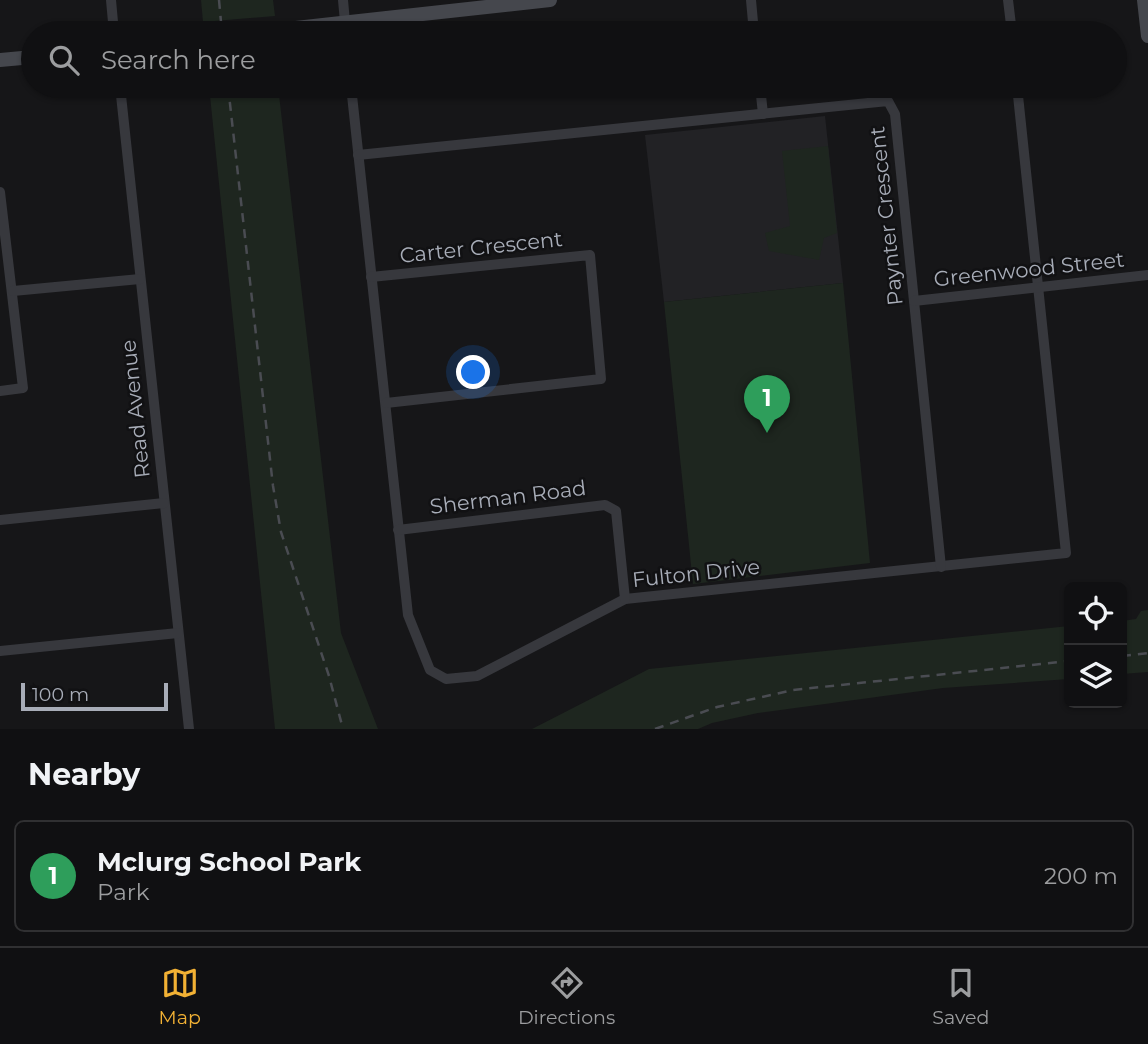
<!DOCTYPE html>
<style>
:root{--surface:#101012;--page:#1e1e20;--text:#f1f3f6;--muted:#9c9d9f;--line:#303032;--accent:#f2b134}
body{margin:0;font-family:Montserrat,sans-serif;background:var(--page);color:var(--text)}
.controls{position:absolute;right:21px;bottom:21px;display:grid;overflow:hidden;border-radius:10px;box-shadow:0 2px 5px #0004}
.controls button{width:63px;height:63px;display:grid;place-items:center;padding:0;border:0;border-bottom:2px solid var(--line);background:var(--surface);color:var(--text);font:35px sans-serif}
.scale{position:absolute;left:21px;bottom:18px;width:147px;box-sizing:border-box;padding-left:7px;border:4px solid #a8adb8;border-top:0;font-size:19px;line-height:24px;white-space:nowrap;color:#a8adb8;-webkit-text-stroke:5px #111113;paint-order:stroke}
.you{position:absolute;left:474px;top:373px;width:24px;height:24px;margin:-18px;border:5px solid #fff;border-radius:50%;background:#1a73e8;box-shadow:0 0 0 10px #1a73e833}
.badge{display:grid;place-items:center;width:46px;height:46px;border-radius:50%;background:var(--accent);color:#fff;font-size:23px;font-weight:700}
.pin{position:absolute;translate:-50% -58px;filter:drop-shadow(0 2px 4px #0008)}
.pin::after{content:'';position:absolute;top:37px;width:24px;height:21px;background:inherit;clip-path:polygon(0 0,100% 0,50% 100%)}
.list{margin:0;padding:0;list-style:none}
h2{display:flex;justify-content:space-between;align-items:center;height:91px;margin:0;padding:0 28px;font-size:30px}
h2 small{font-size:23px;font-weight:400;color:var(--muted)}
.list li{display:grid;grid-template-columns:46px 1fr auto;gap:21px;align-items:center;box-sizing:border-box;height:112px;margin:0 14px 14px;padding:0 14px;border:2px solid var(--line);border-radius:10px}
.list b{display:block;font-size:26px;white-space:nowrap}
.list p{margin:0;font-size:23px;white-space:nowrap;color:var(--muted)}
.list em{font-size:23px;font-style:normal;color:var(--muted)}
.icon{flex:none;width:38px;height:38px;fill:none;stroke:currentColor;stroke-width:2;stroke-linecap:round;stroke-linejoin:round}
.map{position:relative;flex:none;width:1148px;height:729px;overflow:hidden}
.search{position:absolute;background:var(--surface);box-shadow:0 2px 5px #0004;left:21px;right:21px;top:21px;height:77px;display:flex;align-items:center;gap:18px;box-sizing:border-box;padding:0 24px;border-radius:38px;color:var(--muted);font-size:26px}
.sheet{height:217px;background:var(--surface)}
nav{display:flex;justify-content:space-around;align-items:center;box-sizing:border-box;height:98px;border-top:2px solid var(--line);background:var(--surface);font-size:19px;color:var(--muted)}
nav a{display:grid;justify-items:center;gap:4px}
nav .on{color:var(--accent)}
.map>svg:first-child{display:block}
.built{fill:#222225}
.green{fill:#1e261f}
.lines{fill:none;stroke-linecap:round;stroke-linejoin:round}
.street{stroke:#37383d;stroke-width:10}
.secondary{stroke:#45474d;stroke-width:14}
.rail{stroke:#4a4c52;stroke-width:2.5;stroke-dasharray:9 7;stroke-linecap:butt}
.labels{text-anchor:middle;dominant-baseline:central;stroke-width:5;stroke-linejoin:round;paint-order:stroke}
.street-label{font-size:21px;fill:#a8adb8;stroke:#111113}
</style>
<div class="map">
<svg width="1148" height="729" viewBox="0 0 1148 729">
<rect width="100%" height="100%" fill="#161618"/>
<path class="built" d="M825 116 843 283 664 302 645 135Z"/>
<g class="green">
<path d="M201 0H273L275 16 203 22Z"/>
<path d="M209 86H278L341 633 378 729H275Z"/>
<path d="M828 146 837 233 824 238 819 260 769 251 765 233 790 226 782 151Z"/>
<path d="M843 283 870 563 693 584 664 302Z"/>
<path d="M1148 610V672L1122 674V621L1136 619 1141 611Z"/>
<path d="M1069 626V679L943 688 758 713 712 723 698 729H532L649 669Z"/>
</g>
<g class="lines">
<g class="street">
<path d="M111 0 114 33"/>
<path d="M343 0 346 33"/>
<path d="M751 0 754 33"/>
<path d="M1008 0 1012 33"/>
<path d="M120 86 189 729"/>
<path d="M351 86 408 615 430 670 446 679 477 676 625 599 1066 553 1017 86"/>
<path d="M760 86 763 114"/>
<path d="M358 155 888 101 895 114 941 567"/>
<path d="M0 192 23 388 0 391"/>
<path d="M371 277 590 255 601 379 386 403"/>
<path d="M13 291 140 279"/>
<path d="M914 301 1148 275"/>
<path d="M0 520 164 503"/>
<path d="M398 530 605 505 616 511 625 599"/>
<path d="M0 651 178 633"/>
</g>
<g class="secondary">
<path d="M1144 0 1148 36"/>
<path d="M249 33 550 0"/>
<path d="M0 60 33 57"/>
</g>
<g class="rail">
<path d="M219 0 222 33"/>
<path d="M228 86 273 486 281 532 329 676 343 729"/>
<path d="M1122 656 1148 653"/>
<path d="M655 729 717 707 793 690 1069 661"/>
</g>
</g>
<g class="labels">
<g class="street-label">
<text transform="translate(886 216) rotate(-96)">Paynter Crescent</text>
<text transform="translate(481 247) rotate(-6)">Carter Crescent</text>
<text transform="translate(1029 269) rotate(-6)">Greenwood Street</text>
<text transform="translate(135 409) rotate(-96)">Read Avenue</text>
<text transform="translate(508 497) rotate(-7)">Sherman Road</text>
<text transform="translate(696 573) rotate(-6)">Fulton Drive</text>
</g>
</g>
</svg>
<div class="controls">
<button><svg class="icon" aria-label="locate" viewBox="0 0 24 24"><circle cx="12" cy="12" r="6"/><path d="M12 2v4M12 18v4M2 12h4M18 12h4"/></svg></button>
<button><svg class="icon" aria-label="layers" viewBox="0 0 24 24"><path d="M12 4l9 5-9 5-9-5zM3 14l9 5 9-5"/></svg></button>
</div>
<div class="scale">100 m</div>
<div class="you"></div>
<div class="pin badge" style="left:767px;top:433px;background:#2e9e5b">1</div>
<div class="search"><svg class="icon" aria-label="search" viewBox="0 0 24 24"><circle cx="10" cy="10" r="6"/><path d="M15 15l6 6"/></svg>Search here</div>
</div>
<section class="sheet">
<h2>Nearby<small></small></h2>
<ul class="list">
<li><span class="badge" style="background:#2e9e5b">1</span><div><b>Mclurg School Park</b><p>Park</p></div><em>200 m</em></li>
</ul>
</section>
<nav>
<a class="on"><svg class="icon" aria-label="map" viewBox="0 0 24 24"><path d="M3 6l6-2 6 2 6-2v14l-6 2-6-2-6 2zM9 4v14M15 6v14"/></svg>Map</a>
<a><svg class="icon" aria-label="directions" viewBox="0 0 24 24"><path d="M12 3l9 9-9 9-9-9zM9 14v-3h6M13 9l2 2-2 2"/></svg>Directions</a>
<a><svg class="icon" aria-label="saved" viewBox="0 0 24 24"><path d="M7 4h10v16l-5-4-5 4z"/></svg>Saved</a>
</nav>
